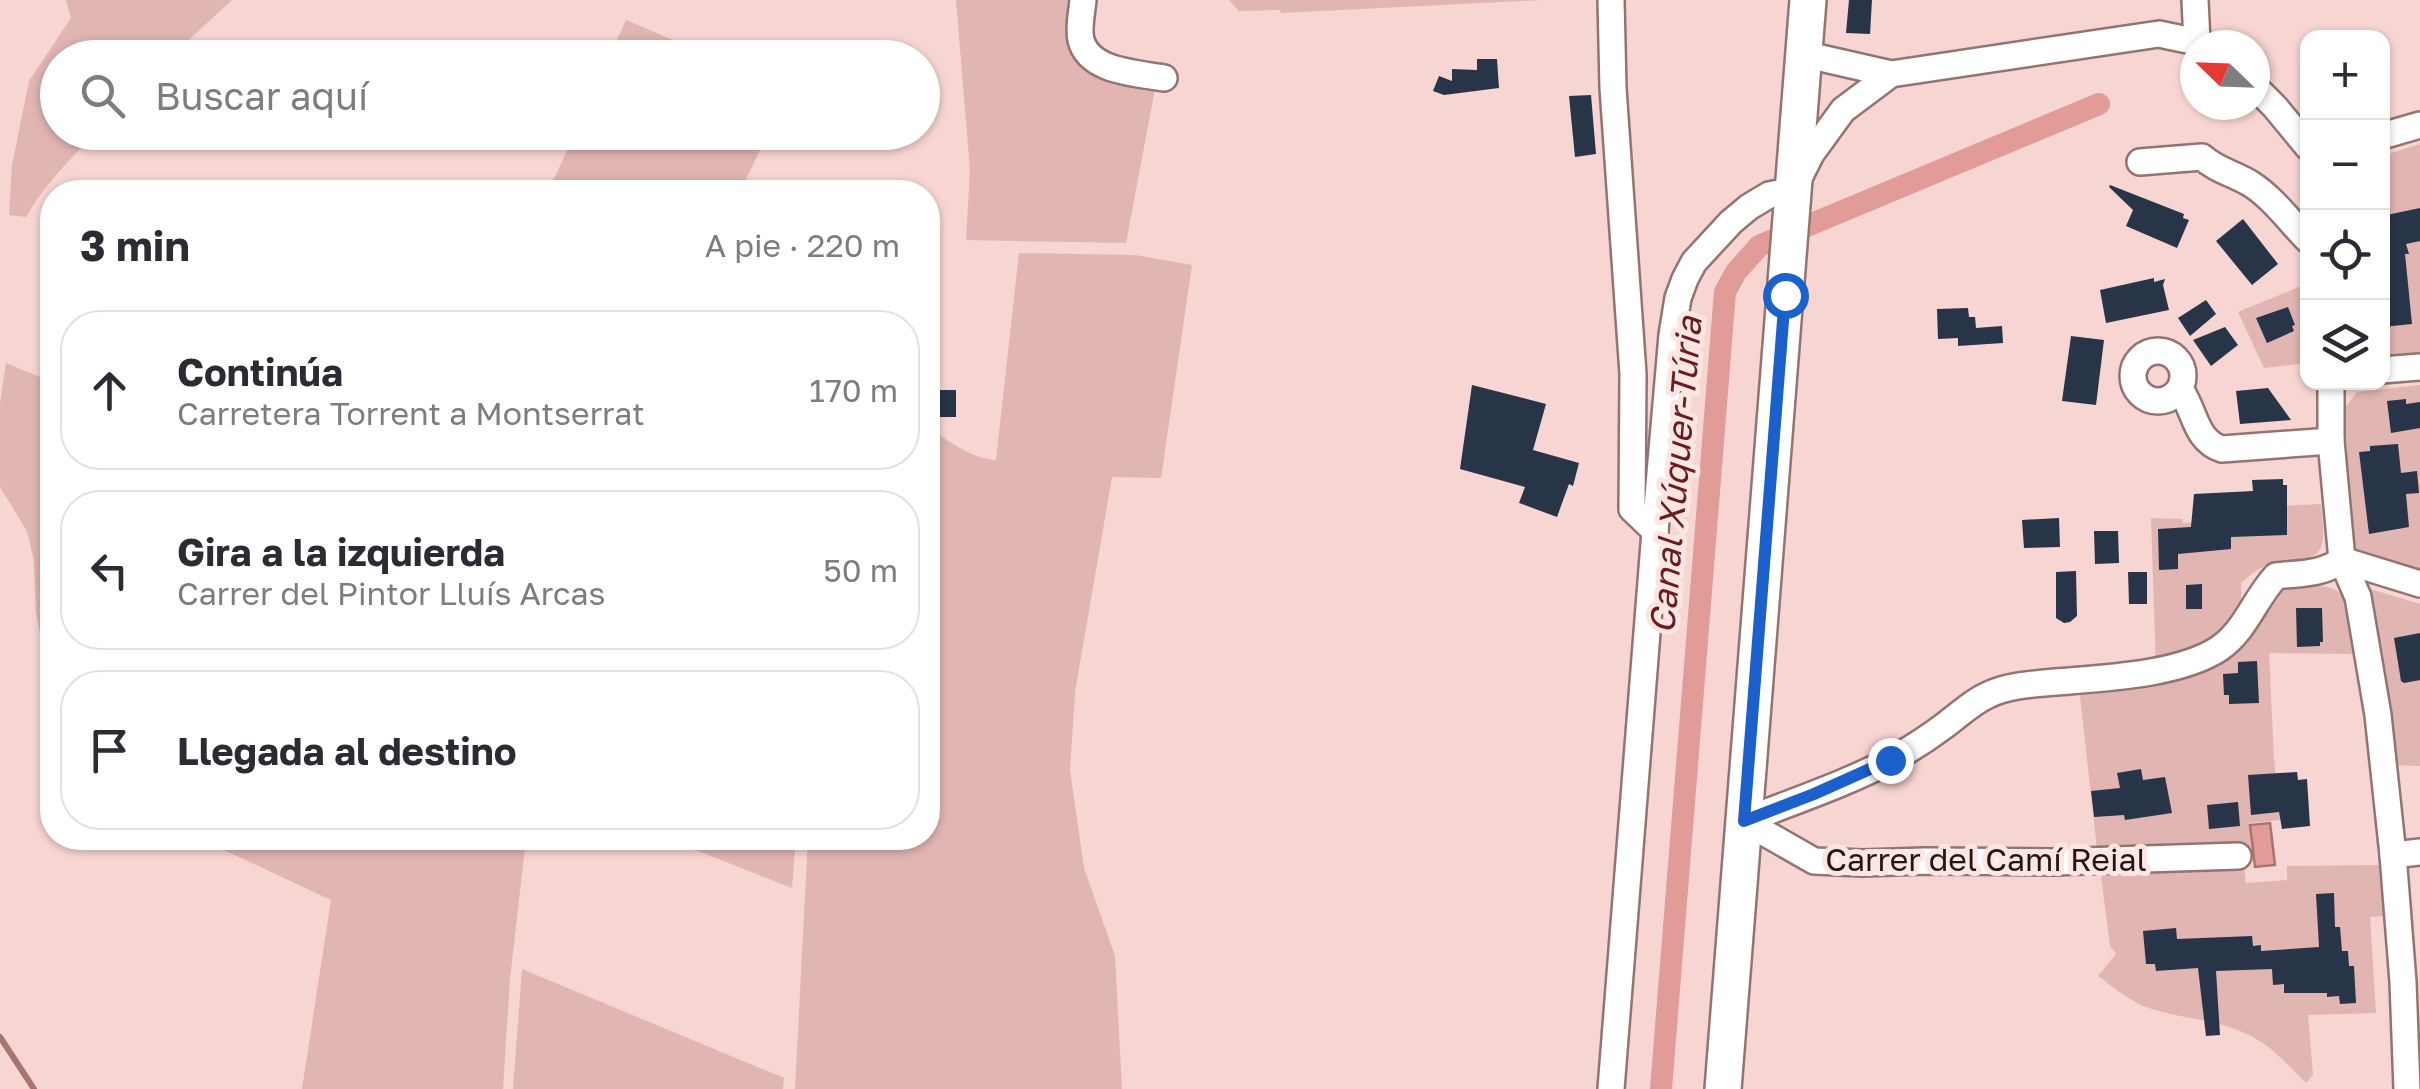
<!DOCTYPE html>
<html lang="es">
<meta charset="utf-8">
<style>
:root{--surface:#fff;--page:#f7f7f7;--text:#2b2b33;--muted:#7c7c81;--line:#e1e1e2}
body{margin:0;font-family:"Golos Text",sans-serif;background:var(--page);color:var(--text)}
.controls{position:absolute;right:30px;top:30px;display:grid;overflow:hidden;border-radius:20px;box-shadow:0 2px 8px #0004}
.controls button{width:90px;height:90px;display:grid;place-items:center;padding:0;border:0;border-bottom:2px solid var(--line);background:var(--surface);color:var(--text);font:50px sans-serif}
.compass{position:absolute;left:2180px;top:30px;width:90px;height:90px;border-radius:50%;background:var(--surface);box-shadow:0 2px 8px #0004;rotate:293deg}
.stop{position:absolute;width:30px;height:30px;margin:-22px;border:8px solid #1b60cb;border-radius:50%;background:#fff}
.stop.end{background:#1b60cb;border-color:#fff;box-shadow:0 2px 10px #0008}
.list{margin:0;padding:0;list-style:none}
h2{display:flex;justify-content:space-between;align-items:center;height:130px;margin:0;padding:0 40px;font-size:42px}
h2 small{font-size:32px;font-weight:400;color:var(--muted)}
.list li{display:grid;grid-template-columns:65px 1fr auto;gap:30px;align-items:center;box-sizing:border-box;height:160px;margin:0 20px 20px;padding:0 20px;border:2px solid var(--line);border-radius:40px}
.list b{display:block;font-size:38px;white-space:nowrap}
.list p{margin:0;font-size:32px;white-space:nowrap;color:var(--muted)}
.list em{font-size:32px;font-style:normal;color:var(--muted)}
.icon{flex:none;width:55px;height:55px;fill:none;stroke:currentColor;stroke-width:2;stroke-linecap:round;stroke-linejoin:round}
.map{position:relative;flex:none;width:2420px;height:1089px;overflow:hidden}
.search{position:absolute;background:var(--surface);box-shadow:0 2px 8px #0004;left:40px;top:40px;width:900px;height:110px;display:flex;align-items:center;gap:25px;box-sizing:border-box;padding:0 35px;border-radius:55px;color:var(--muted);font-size:38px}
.panel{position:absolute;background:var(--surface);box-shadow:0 2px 8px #0004;left:40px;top:180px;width:900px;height:670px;border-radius:40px}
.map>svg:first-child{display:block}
.green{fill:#e1b5b1}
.water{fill:#e19c97;stroke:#a87470;stroke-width:2.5}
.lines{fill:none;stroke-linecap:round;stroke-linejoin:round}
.stream{stroke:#a87470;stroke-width:6}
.canal{stroke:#e19c97;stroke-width:22}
.building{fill:#283447}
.minor-casing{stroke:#937471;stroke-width:30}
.secondary-casing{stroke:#937471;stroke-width:40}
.minor{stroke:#fff;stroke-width:25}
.secondary{stroke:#fff;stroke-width:35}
.route{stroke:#1b60cb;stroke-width:12}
.labels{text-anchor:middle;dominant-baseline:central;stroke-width:10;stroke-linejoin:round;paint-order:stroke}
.street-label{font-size:32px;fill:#231716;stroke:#fbe6e4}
.water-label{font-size:35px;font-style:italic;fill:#6b1b1d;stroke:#fbe6e4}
</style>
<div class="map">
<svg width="2420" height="1089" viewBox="0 0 2420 1089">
<rect width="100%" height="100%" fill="#f7d5d2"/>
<g class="green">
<path d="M66 0H232L170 57 58 58V132L96 133C70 159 44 185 26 217L9 215 12 165 29 81 71 18Z"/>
<path d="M956 0H1075L1074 37 1155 89 1126 243 966 240 970 170Z"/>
<path d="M1229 0H1543L1281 13 1280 10 1239 11Z"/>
<path d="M626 20 713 57H609Z"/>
<path d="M575 133V132L768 133 740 192H548Z"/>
<path d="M2420 144V353L2383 358 2382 156Z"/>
<path d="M1019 253 1135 255 1192 265 1161 478 1112 477 1075 692 1070 770 1084 868 1115 956 1122 1089H795L808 838H928V426C948 441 970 458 996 460Z"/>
<path d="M2306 284 2307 363 2264 368 2238 312Z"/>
<path d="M6 363 52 382V638L40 633 36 612 34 561 27 531 0 487V403Z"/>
<path d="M2420 385V570L2358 552 2354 548 2348 490 2345 408 2357 392Z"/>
<path d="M2321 504C2322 517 2325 532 2322 544 2317 566 2284 557 2267 565 2257 569 2249 576 2241 583V598L2248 599 2227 639 2156 668 2151 518 2182 519 2183 523 2238 521V508Z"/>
<path d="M2279 585C2352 585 2344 585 2357 654L2269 653 2274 759 2280 820 2249 823 2251 850 2098 858 2079 687 2211 662Z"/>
<path d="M2367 588 2420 604V766L2389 765Z"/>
<path d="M198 838H526L510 979 503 1089H302L331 900Z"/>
<path d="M665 838H796L792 888Z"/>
<path d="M2243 861 2246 883 2287 880V866L2382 865 2385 916 2370 917 2376 1013 2308 1015 2313 1075 2306 1083C2288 1065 2271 1045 2247 1034 2214 1018 2177 1019 2143 1006 2127 999 2112 986 2098 976L2116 954 2110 946 2100 868Z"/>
<path d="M522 969 784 1078 783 1089H513Z"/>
</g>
<path class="water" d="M2270 823 2275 865 2255 867 2250 825Z"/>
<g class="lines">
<path class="stream" d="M0 1037 34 1089"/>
<path class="canal" d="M1661 1089 1725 292 1736 272 1759 246 2099 104"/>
</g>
<g class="building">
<path d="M1849 0H1872L1870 34 1846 33Z"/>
<path d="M1477 59H1497L1499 88 1444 95 1433 91 1439 76 1452 81V69L1477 70Z"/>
<path d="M1591 95 1596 154 1575 157 1569 96Z"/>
<path d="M2110 185 2184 214 2183 218 2189 220 2177 248 2126 226 2133 210 2109 187Z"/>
<path d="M2420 208V241L2406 244 2409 254H2405L2412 324 2382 327V216Z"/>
<path d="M2243 219 2278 264 2252 285 2216 241Z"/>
<path d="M2154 278V282L2165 279 2163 285 2169 310 2106 323 2100 290Z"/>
<path d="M2206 300 2216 314 2190 336 2178 318Z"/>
<path d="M2288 307 2295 325 2292 326 2294 331 2267 343 2256 318Z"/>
<path d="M1968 308 1969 317H1975L1976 328 2002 326 2003 343 1958 346V338L1938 339 1937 309Z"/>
<path d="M2225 327 2238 345 2211 366 2193 340Z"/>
<path d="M2071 336 2104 340 2096 405 2062 401Z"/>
<path d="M1472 385 1546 404 1533 450 1579 463 1573 486 1569 484 1557 517 1519 503 1525 487 1460 469Z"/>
<path d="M2268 388 2291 420 2240 424 2236 391Z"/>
<path d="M936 390H956V417H937Z"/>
<path d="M2406 399V404L2420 402V428L2391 433 2387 401Z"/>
<path d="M2398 444 2401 473 2417 471 2419 493 2406 494 2409 527 2369 534 2359 452 2370 451V446Z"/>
<path d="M2283 479V485H2287V535L2231 537V549L2178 554V569L2159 570 2158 529 2191 527 2194 494 2253 491 2252 480Z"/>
<path d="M2059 518 2060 547 2024 548 2022 520Z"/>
<path d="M2094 531H2118L2119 563 2095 564Z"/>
<path d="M2076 571 2077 616 2070 622 2064 623 2056 618V572Z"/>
<path d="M2128 572H2147V604H2129Z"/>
<path d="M2202 584V609H2186V585Z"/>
<path d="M2296 608H2322L2323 642H2320V646L2297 647Z"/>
<path d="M2420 633V680L2404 683 2401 681 2394 638Z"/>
<path d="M2257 661 2259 703 2229 704V695H2224L2223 674 2238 673V662Z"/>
<path d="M2141 769 2143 780 2165 777 2172 813 2125 820 2124 815 2094 817 2091 791 2120 788 2117 773Z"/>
<path d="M2297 772 2298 780 2307 779 2310 826 2282 829 2279 812 2251 815 2248 775Z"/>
<path d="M2238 802 2240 826 2209 829 2207 805Z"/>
<path d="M2334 893 2335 927H2340L2342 951H2348L2349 966H2354L2356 1003 2340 1004 2339 996 2327 997V993H2284V984L2273 985 2272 969 2216 971 2220 1035 2206 1036 2198 968 2156 971 2155 964H2146L2143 931 2176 928 2177 939 2252 936 2253 946 2261 945V951L2319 947 2316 894Z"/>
</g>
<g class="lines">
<g class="minor-casing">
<g id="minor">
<path d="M1083 0C1082 12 1078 28 1081 40 1089 72 1137 73 1164 78"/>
<path d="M1611 0 1613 88 1633 374 1632 509 1655 531"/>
<path d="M2195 0 2197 42"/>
<path d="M1803 54 1891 74 2159 34 2197 42 2202 45"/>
<path d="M2255 87 2275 107 2308 147"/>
<path d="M2382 136 2420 125"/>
<path d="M2140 162 2202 157C2216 170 2235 174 2251 184 2273 198 2289 221 2308 240"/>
<circle cx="2158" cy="376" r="25"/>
<path d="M2382 370 2420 367"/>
<path d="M2331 382V441L2342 560 2358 597 2378 715 2393 855 2403 982 2407 1089"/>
<path d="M2180 389C2195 410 2195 441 2222 449L2331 441"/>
<path d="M2342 560 2420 584"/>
<path d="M1744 821C1794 801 1846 784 1893 759 1911 749 1928 738 1944 726 1959 715 1972 702 1988 695 2008 685 2035 684 2056 682 2104 678 2180 675 2220 648 2246 630 2255 598 2276 576 2300 573 2321 575 2342 560"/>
<path d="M1744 821 1814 861 1863 863 1924 861 2053 862 2238 856"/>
<path d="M2393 855 2420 852"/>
<path d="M1611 1089 1655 531 1672 335 1678 298 1685 279 1694 262 1731 222 1749 207 1769 195 1793 190 1811 154 1843 110 1891 74"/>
</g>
</g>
<g class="secondary-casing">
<path id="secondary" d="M1723 1089 1808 0"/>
</g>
<use href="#minor" class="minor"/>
<use href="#secondary" class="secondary"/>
</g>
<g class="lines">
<path class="route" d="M1785 295 1744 821 1814 794 1890 760"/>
</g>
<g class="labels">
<g class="street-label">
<text x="1986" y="859">Carrer del Camí Reial</text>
</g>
<g class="water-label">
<text transform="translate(1675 475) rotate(-85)">Canal Xúquer-Túria</text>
</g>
</g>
</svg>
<div class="controls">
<button>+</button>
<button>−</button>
<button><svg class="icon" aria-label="locate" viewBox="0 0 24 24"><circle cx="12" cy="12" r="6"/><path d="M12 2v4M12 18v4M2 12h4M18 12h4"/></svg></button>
<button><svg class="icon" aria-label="layers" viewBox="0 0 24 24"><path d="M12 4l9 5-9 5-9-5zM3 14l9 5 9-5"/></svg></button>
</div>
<svg class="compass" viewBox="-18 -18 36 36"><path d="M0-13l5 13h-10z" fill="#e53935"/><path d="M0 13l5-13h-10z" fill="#7c7c81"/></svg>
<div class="stop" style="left:1785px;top:295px"></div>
<div class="stop end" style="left:1890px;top:760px"></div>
<div class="search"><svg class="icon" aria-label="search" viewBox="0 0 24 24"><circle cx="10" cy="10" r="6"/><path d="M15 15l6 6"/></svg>Buscar aquí</div>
<section class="panel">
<h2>3 min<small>A pie · 220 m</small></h2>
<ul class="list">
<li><svg class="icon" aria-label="ahead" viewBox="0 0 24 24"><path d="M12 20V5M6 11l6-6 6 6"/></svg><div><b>Continúa</b><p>Carretera Torrent a Montserrat</p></div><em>170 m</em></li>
<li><svg class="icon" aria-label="left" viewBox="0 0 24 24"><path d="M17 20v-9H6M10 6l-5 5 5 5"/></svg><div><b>Gira a la izquierda</b><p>Carrer del Pintor Lluís Arcas</p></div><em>50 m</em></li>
<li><svg class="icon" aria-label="arrive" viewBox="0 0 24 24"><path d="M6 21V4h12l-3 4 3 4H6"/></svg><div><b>Llegada al destino</b></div></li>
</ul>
</section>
</div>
